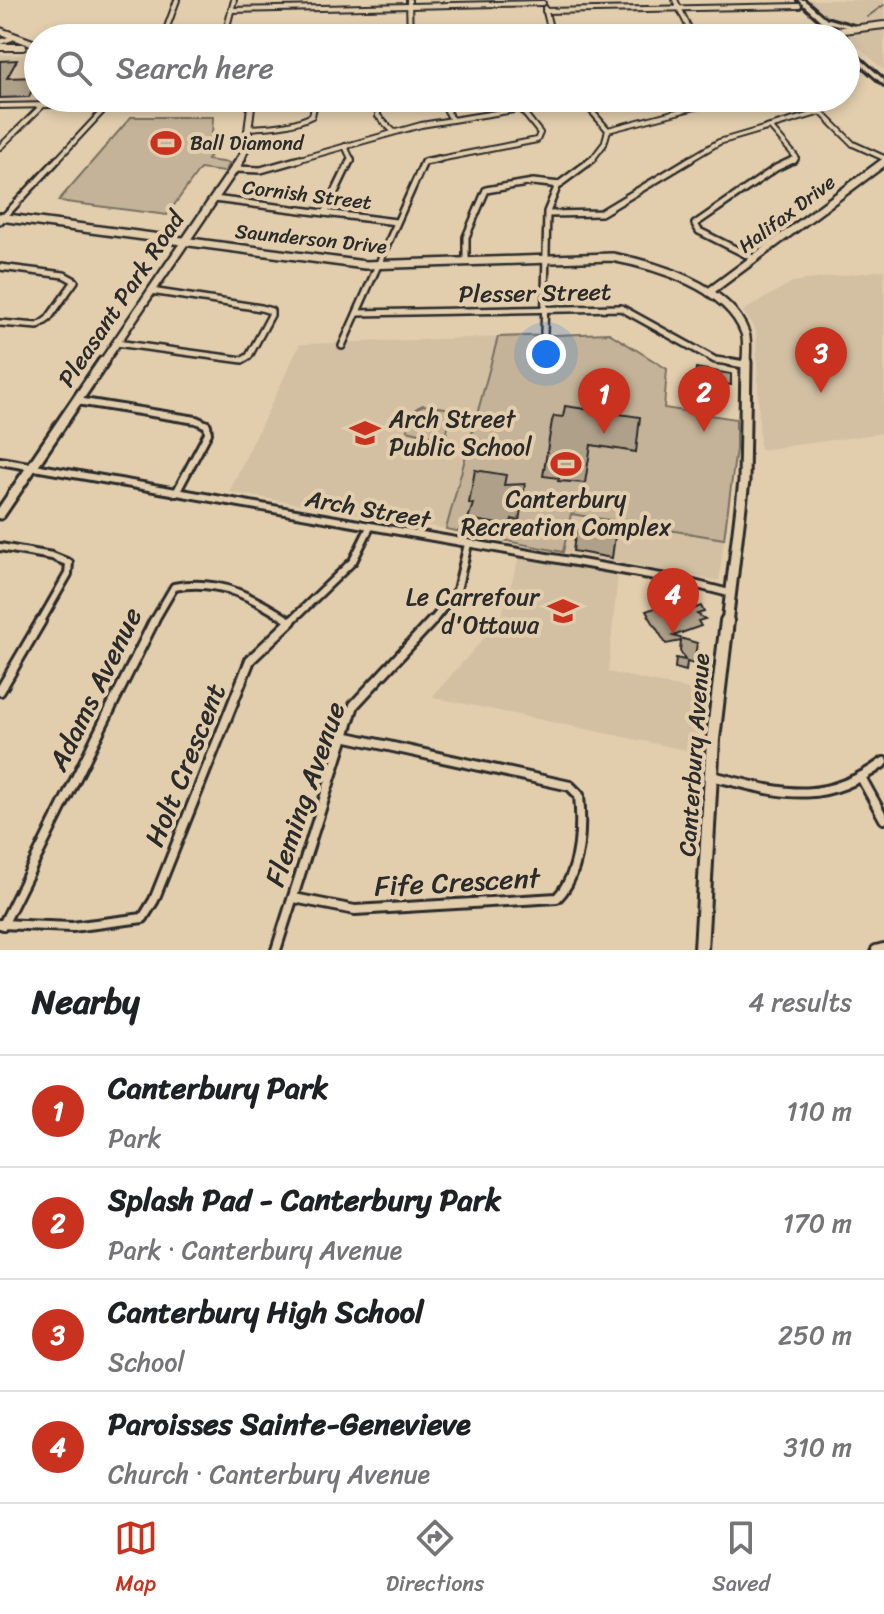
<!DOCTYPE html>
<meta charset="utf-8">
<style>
:root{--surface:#fff;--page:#f2f2f2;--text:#202124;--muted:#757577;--line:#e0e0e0;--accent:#c8321e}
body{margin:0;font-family:Sriracha,sans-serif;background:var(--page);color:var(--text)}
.you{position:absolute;left:546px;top:354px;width:28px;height:28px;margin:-20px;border:6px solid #fff;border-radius:50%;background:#1a73e8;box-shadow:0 0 0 12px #1a73e833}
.badge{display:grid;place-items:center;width:52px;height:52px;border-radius:50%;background:var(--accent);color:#fff;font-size:26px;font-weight:700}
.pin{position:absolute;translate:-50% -66px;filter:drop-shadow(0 2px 4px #0008)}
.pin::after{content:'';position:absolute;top:42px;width:28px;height:24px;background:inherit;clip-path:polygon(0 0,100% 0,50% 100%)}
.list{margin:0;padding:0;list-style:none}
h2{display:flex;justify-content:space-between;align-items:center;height:104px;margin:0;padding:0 32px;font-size:34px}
h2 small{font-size:26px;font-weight:400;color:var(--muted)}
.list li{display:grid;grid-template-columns:52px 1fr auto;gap:24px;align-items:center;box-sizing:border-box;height:112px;padding:0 32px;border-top:2px solid var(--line)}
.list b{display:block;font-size:30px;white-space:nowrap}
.list p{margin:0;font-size:26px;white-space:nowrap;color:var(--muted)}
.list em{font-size:26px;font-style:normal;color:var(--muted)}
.icon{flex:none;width:44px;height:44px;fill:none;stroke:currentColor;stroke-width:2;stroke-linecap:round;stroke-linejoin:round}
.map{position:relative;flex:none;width:884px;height:950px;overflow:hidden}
.search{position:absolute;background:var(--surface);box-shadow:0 4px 12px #0003;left:24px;right:24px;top:24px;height:88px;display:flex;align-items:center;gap:20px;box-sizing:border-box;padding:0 28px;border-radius:44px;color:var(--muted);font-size:30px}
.sheet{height:552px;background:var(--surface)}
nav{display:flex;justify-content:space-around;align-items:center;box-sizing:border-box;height:112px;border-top:2px solid var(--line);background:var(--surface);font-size:22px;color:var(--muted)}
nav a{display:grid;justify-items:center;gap:4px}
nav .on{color:var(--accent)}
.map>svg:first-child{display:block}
.built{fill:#d3c0a2}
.green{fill:#c4b398;stroke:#786f62;stroke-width:2}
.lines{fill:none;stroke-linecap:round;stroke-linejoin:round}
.stream{stroke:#6d665a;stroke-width:2}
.building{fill:#afa089;stroke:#2b2b2b;stroke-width:2}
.street-far3-casing{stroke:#2b2b2b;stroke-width:8}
.street-far2-casing{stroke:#2b2b2b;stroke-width:10}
.street-far1-casing{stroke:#2b2b2b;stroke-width:12}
.street-casing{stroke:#2b2b2b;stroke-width:14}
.secondary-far3-casing{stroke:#2b2b2b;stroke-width:10}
.secondary-far2-casing{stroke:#2b2b2b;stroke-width:12}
.secondary-far1-casing{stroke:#2b2b2b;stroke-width:15}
.secondary-casing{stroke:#2b2b2b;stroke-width:18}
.primary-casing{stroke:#2b2b2b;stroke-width:6}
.street-far3{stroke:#e2cead;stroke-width:4}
.street-far2{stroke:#e2cead;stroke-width:5}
.street-far1{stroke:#e2cead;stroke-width:6}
.street{stroke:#e2cead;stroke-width:8}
.secondary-far3{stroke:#e2cead;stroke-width:6}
.secondary-far2{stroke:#e2cead;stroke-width:7}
.secondary-far1{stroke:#e2cead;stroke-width:9}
.secondary{stroke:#e2cead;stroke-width:12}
.primary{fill:#e2cead;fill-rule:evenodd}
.labels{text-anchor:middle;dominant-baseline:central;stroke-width:8;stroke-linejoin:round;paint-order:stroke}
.far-poi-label{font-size:20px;fill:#2b2b2b;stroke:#e2cead;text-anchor:start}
.far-street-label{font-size:20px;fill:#2b2b2b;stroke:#e2cead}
.street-label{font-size:24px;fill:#2b2b2b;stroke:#e2cead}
.poi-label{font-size:24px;fill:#2b2b2b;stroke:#e2cead;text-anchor:start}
.near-street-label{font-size:28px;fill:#2b2b2b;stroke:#e2cead}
</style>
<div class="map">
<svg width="884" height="950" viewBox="0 0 884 950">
<rect width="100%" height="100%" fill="#e2cead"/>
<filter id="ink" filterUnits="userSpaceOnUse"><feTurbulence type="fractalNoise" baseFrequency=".0125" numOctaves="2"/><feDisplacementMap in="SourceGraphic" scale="16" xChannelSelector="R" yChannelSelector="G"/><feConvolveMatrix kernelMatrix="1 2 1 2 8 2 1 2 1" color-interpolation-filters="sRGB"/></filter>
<g filter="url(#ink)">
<g class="built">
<path d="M807 0H884V70Z"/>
<path d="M38 54V98L83 100 0 103V55Z"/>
<path d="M884 270V433L760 450 756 331 743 311 792 282Z"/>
<path d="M498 337 446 529 229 492 300 344Z"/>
<path d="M570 514 724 539 719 581 564 552Z"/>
<path d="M519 558 618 575 608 672 703 692 700 753 432 697 500 620Z"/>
</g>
<g class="green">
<path d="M131 117H213L211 153 207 160 230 163 224 172 200 169 167 215 58 201Z"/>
<path d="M609 333 667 369 664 408 736 419V449L724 539 571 514 563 552 446 529 498 337Z"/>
<path d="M423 405 445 408 452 412 445 439 407 430 417 408Z"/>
</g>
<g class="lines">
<path class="stream" d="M867 17 884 5"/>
</g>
<g class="building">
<path d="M17 60 7 78 36 77 35 83 29 97 0 98V61Z"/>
<path d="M696 368 731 374V385L713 382 712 389 694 386Z"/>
<path d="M565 406 640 417 636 452 591 445 585 483 558 481 559 478 543 476 552 421 554 416 563 417Z"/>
<path d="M475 470 506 475 504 485 525 484 519 521 512 519 510 526 468 519 473 504 469 503Z"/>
<path d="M576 529 615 536 612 558 573 551Z"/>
<path d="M684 598 687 603 693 601V609L701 606 704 612 697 614 705 619 698 621 701 626 673 636 697 643 694 664 687 662 686 671 675 668 676 658 685 660 680 651 681 641 666 644 646 611Z"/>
</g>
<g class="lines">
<g class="street-far3-casing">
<g id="street-far3">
<path d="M409 0 410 38"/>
<path d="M675 0 691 32"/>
<path d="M545 8 552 36"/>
<path d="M231 10 543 3"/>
<path d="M545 11 799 6"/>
<path d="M163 38 177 0"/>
<path d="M224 38 234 0"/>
<path d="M0 42 12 38"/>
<path d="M378 98V116L394 132"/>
<path d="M440 98 452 120"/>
<path d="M799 98 817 108 853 144 884 158"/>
<path d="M581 99 608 130 604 144 591 161"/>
<path d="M0 106 252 101"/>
<path d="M770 127 796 157 794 161"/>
<path d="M248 128C270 127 292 126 312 116L316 98"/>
<path d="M608 130 730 98"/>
<path d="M345 146 352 161"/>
<path d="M0 147 43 105"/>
<path d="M56 161 111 102"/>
<path d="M293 161 421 125 588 98"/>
<path d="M429 161 537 140 540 133 521 109"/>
<path d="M687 161 719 142 821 112"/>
</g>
</g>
<g class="street-far2-casing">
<g id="street-far2">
<path d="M235 169 261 170 300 159"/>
<path d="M214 199 396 222"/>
<path d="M325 213 351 159"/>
<path d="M548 214 601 213 691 159"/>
<path d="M0 221 58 159"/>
<path d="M753 258 699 231 695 224 776 168 795 159"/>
<path d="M466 262V237L486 190 533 182 560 185"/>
<path d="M0 267 64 275 75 281 48 319 38 326 0 323"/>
<path d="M357 313 621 308 715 360 743 364"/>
<path d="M544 335 547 212 558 185 593 159"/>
<path d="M116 343 243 360 249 356 271 315V311L261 308 151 291"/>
<path d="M342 346 424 162 439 159"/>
</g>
</g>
<g class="street-far1-casing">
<g id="street-far1">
<path d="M730 362 747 365"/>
<path d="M77 401 196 420 207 425 208 433 176 493"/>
<path d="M0 461 678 580 729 593"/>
<path d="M0 547 52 556 69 563 68 574 40 623"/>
<path d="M153 623 174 587C219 578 253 597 290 621"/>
<path d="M289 623 353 561 370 527"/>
<path d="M431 623 457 590 468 544"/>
</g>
</g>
<g class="street-casing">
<g id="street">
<path d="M0 691 41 621"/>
<path d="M712 776C782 793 821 808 884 762"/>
<path d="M862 779 884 819"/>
<path d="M294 898 355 910 557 898C581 873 582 828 579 795L570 786 343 736"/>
<path d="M0 924 72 927 143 918 154 900 250 660 291 621"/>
<path d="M3 925 154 621"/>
<path d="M276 950 354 705 432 621"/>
<path d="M876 950 884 948"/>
</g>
</g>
<g class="secondary-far3-casing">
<g id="secondary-far3">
<path d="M0 31 38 45"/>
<path d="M464 38 835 31 884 25"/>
<path d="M0 47H23"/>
<path d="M240 161 246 148 252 98"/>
</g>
</g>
<g class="secondary-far2-casing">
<g id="secondary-far2">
<path d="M0 217 365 265 612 257C655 265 728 286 745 333 748 341 746 355 746 364"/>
<path d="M709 292 884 162"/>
<path d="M102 364 241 159"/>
</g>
</g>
<g class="secondary-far1-casing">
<g id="secondary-far1">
<path d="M0 514 103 362"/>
<path d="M727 623 744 481 746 362"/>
</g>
</g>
<g class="secondary-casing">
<path id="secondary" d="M701 950 713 739 727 621"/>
</g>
<g class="primary-casing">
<g id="primary">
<path d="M798 0H804L827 20 829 19 857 27 854 29 830 23 846 38H840Z"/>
<path d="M805 29 836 37 837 38H827L803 32V30Z"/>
<path d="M846 46 884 80V85L846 51Z"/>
</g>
</g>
<use href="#street-far3" class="street-far3"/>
<use href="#street-far2" class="street-far2"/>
<use href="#street-far1" class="street-far1"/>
<use href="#street" class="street"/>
<use href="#secondary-far3" class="secondary-far3"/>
<use href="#secondary-far2" class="secondary-far2"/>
<use href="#secondary-far1" class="secondary-far1"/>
<use href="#secondary" class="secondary"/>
<use href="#primary" class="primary"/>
</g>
</g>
<defs>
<g id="stadium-bare" transform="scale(2.4)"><path d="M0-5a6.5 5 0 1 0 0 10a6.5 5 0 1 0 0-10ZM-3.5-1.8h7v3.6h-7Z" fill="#c8321e" stroke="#e2cead" stroke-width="2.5" paint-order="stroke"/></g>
<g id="school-bare" transform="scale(2.4)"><path d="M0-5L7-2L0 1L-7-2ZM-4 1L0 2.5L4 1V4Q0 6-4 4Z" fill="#c8321e" stroke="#e2cead" stroke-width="2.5" paint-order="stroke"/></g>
</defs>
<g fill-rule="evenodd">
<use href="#stadium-bare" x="166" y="143"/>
<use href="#school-bare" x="365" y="433"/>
<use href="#stadium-bare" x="566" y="464"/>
<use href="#school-bare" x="563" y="611"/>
</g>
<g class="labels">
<g class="far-poi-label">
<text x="190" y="143">Ball Diamond</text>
</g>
<g class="far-street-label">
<text transform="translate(307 195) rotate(7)">Cornish Street</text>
<text transform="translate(787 214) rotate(-37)">Halifax Drive</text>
<text transform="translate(311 239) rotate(6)">Saunderson Drive</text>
</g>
<g class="street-label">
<text transform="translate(535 293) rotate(-1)">Plesser Street</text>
<text transform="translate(121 299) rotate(-56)">Pleasant Park Road</text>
<text transform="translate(368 509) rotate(10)">Arch Street</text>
<text transform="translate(694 755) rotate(-86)">Canterbury Avenue</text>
</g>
<g class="poi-label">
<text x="389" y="419">Arch Street<tspan x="389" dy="28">Public School</tspan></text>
<text x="566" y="499" text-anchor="middle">Canterbury<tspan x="566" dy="28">Recreation Complex</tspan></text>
<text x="539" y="597" text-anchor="end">Le Carrefour<tspan x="539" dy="28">d'Ottawa</tspan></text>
</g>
<g class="near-street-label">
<text transform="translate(95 689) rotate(-64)">Adams Avenue</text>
<text transform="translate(185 765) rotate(-68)">Holt Crescent</text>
<text transform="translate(305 794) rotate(-71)">Fleming Avenue</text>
<text transform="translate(457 882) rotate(-3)">Fife Crescent</text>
</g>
</g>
</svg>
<div class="you"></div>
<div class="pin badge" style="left:604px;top:434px">1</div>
<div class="pin badge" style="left:704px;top:432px">2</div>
<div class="pin badge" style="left:821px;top:393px">3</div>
<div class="pin badge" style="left:673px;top:634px">4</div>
<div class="search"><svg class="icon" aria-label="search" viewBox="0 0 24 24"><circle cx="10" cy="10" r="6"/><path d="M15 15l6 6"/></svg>Search here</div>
</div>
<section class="sheet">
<h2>Nearby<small>4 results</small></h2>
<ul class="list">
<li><span class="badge">1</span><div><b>Canterbury Park</b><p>Park</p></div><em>110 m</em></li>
<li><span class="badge">2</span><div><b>Splash Pad - Canterbury Park</b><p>Park · Canterbury Avenue</p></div><em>170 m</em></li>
<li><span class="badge">3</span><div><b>Canterbury High School</b><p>School</p></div><em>250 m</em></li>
<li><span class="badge">4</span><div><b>Paroisses Sainte-Genevieve</b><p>Church · Canterbury Avenue</p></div><em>310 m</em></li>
</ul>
</section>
<nav>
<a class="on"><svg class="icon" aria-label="map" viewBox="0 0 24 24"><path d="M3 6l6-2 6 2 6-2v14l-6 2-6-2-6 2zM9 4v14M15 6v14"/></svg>Map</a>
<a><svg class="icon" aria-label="directions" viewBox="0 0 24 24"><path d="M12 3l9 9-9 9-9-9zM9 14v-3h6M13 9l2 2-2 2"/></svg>Directions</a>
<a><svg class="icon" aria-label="saved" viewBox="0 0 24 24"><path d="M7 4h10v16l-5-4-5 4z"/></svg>Saved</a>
</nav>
